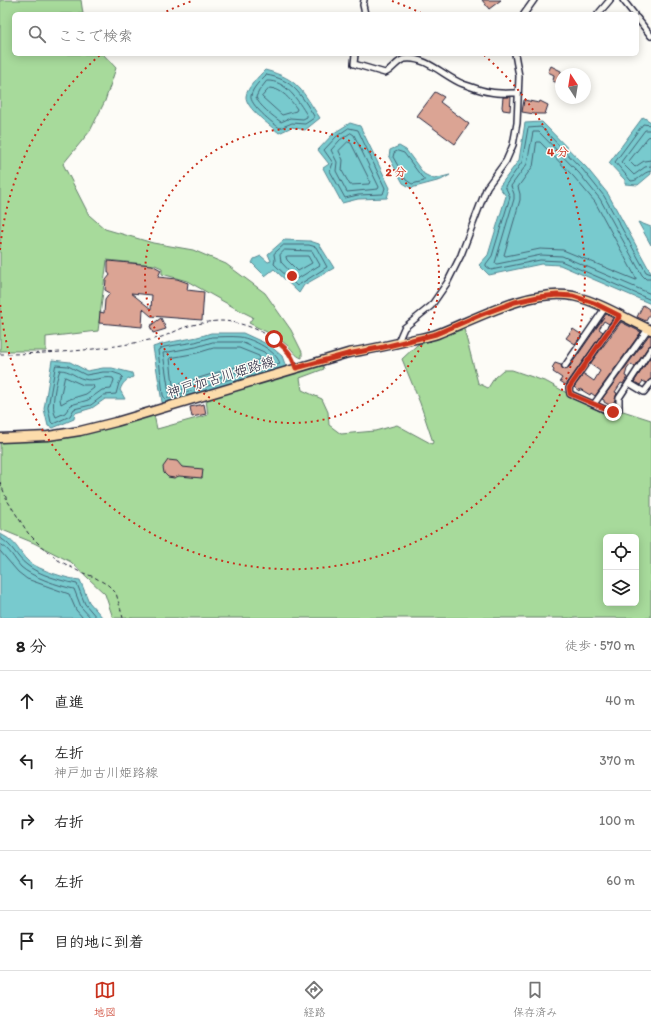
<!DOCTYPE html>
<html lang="ja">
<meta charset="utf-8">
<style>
:root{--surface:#fff;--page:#f6f6f6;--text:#222;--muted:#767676;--line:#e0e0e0;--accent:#c8321e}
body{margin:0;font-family:Itim,"Klee One",sans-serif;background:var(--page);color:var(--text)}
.controls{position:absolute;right:12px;bottom:12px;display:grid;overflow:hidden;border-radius:6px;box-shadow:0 2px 10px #0003}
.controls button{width:36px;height:36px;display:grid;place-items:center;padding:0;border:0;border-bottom:1px solid var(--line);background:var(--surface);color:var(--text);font:20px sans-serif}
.compass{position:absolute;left:555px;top:68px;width:36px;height:36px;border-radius:50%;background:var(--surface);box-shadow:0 2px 10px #0003;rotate:348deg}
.stop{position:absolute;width:12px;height:12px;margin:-9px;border:3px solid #c8321e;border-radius:50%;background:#fff}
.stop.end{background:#c8321e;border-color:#fff;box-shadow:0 1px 4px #0008}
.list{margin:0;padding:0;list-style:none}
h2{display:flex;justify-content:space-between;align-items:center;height:52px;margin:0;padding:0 16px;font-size:17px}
h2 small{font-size:13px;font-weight:400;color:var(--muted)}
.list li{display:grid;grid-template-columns:26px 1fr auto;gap:12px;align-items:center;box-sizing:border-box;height:60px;padding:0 16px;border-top:1px solid var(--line)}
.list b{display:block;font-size:15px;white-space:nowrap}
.list p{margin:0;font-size:13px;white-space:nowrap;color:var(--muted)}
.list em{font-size:13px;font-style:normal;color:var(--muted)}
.icon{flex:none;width:22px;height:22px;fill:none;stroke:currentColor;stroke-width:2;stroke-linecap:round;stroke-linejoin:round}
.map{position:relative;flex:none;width:651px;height:618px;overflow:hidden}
.search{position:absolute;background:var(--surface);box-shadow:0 2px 10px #0003;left:12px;right:12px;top:12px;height:44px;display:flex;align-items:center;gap:10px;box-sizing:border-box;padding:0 14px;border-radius:6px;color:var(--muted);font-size:15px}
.sheet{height:352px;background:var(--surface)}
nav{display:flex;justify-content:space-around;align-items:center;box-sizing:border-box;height:56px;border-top:1px solid var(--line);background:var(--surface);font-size:11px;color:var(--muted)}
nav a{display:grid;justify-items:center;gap:2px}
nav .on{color:var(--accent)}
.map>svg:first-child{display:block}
.green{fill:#a7da9b;stroke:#647e6b;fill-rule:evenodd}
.water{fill:#78cace;stroke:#568793}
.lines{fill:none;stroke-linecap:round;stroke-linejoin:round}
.shore{stroke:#446576;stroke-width:1}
.building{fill:#dba494;stroke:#22223b;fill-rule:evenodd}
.street-casing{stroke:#22223b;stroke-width:8}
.primary-casing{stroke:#22223b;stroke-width:11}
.path{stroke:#22223b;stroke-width:1;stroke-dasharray:4 3;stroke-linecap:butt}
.street{stroke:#fdfcf7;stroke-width:5}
.primary{stroke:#fcdcab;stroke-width:8}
.route{stroke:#c8321e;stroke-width:5}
.ring{fill:none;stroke:#c8321e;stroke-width:2;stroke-dasharray:2 4}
.labels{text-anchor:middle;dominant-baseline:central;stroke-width:3;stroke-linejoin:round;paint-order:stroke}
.street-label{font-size:14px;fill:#22223b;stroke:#fdfcf7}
.centre{fill:#c8321e;stroke:#fdfcf7;stroke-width:2}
.ring-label{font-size:12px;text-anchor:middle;font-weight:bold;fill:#c8321e;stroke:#fdfcf7;stroke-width:3;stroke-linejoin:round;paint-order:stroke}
</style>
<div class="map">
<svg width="651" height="618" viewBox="0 0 651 618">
<rect width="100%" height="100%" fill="#fdfcf7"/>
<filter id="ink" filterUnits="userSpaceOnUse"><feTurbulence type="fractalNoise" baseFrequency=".025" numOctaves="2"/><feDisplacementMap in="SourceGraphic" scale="8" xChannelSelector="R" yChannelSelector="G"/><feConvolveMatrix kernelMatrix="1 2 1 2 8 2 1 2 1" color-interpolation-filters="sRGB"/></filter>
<g filter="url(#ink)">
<g class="green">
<path d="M0 0H81L83 14H14V54H103L116 68 105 101 90 131 63 164 89 215 105 229 153 243 193 250 226 264 265 293 291 330 302 352V358C295 356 293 350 288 346 277 336 262 330 249 323L253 317 235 308 187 281 162 274V268L155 265 107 260 98 331 46 337V351H0Z"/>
<path d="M464 329 478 383 488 388 495 377 503 370H512L547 382 610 417 623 411 651 420V618H113L105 594 71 562 34 543 0 529V442L36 441 89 432 154 415 157 429 208 415 206 400 322 364 324 369 300 378 302 390 322 399 328 412 329 425 341 434 375 431 397 425 432 444 433 442 420 403 402 359 417 345ZM606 537H636V603H606Z"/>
</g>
<g class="water">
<path d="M265 70C299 79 302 91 320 118L305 130 292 127 279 133C271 126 245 108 246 96 247 88 259 76 265 70Z"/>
<path d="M643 117 651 122V174L638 185 625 184V180L609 163Z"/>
<path d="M542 122 586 167 608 194 651 273V304L560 265 541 264 489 275 479 265 488 255 506 196 499 187 519 160 525 123Z"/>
<path d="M350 123 360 126 390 188 387 198 358 199 342 203 323 168 329 164 318 150 334 133Z"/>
<path d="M399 146 406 150 424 174 434 179 450 175 441 180 411 188 403 183 389 157 390 150Z"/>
<path d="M638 222 651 227V245Z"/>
<path d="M284 240 310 241 319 244 334 268 304 285 299 293 274 269 265 276 252 263 254 259 261 256 268 262 271 261 268 254Z"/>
<path d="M211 333H243L269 345 282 356 286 367 166 404 162 402 153 347C172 340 192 340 211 333Z"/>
<path d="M52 360 70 362 87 371 103 368H112L132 373 133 377C126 380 123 382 120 390L125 399H105L92 408 75 413 74 419 53 428 48 426 44 409Z"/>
<path d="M0 534C18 542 17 551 29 562 40 570 67 579 80 580L89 602 103 618H0Z"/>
</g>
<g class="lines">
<g class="shore">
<path d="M266 75C293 79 301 95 314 116V118L305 124 292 123 280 128C273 124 249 104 251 96 252 88 261 80 266 75Z"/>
<path d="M267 81C286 80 298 101 307 115V117L303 119 290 118 281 122C274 117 258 105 256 97L259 91Z"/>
<path d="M270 88C282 89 290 99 297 109L296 111 282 115 262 97Z"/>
<path d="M651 125 643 124 615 162 631 181C640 181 642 172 651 171"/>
<path d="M349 128 358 130 385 188 383 194 358 195 345 198 330 171 333 163 324 150 337 136Z"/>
<path d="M651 130H645L621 162 634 175 645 167 651 166"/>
<path d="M351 133 354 135 379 187 378 189 347 192 336 171 337 162 331 150 340 140Z"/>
<path d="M651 136 648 137 629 161 635 167 644 161 651 160"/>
<path d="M348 142 351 143 370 181 369 184 350 185 342 171 343 160 339 151Z"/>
<path d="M537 142H540L574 177 595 202 636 278V280L563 250 540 249 506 256 504 255 520 200V194L518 187 533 166Z"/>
<path d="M398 151 404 153 421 176 424 179V181L412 184 406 180 393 157 394 153Z"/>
<path d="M284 245H309L316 247 327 267 297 286 274 264 275 260 274 254Z"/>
<path d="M285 250 312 251 320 265 297 279 281 262 280 255Z"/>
<path d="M288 256H308L312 263 298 271 287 260 286 257Z"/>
<path d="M651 274 646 272 604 196 583 170 541 127 528 128 522 162 505 186 510 197 492 256 486 264V266L491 270 540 260 561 261 651 300"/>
<path d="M651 279H646L642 275 600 199 579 173 539 132H533L527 164 511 186 514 194V199L495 263 497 264 541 255 562 256 651 294"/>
<path d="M212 337C221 337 231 336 240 337 253 339 277 351 280 364L165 399 163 395 158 350 164 347 195 342Z"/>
<path d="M213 342H241L264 352 272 361 171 393H169L163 353 196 347Z"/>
<path d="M214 348H239L259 356 260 359 258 360 176 385H173L170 358 197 353Z"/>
<path d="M56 365 68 366 86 375 103 372H112L121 375 123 377 119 383 116 394 104 395 91 405 74 409 70 416 53 424 51 422 48 408Z"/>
<path d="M60 370C70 370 75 377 84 379 92 382 103 376 113 378L114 380 111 389 102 390 88 400 71 405 65 413 56 417C50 409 56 379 60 370Z"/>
<path d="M65 377 83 385H93L94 388 86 394 70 399 61 404 60 399Z"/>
<path d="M0 538C14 546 15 556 27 565 39 575 62 581 77 584L85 604 97 618"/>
<path d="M0 544C10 549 14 559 21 567 32 577 59 586 74 589L81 607 91 618"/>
<path d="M0 551 18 572 27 579 69 594 76 610 83 618"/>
</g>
</g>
<g class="building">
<path d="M482 0H501L489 9Z"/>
<path d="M551 66 561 71V85L553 81 554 75 548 72Z"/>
<path d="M435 92 444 97 440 102 469 124 455 144 417 116Z"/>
<path d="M503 97H511L510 111 503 110 502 107Z"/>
<path d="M524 100 539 103 540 101 548 105 545 114H534L522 112Z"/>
<path d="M108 261 152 265 161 270 158 277 177 279 188 283 187 290 204 292 202 320 151 316 143 309 142 327 99 323 100 312 104 313 105 300 110 293 105 290 106 280 110 275 108 272ZM131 293 152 295 151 309Z"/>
<path d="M643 305 649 309V311L651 312 646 321 637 317Z"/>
<path d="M606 314 613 318 609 324 604 321 599 329 603 332 566 385 560 381 562 378 553 372 554 370 552 368 555 363 561 365 563 369H568Z"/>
<path d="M161 318 166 329 153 333 150 326Z"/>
<path d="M621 322 641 332 595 396 591 393 590 395 580 389 579 391 574 387 584 374 594 381 600 371 590 364Z"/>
<path d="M573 329 582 335 575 344 566 338Z"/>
<path d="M649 335H651V345L648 347 635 367 631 364 627 369 625 376 627 377 623 384 621 383 615 392 617 393 614 402 611 406 604 402V400L602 399Z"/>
<path d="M651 356V379L646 383 643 381 640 385 634 382Z"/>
<path d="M204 404 206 414 192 417 190 407Z"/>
<path d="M168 460 177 461 182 467 203 469 202 478 179 476 174 478 168 477 164 473 163 467Z"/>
</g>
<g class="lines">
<g class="street-casing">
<g id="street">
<path d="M364 0 363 5 365 14"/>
<path d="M623 0 634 14"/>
<path d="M524 14 534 0"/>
<path d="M598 14 610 0"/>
<path d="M637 18 651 36"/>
<path d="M355 54 354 64 385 73C393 70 397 60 405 59 426 56 445 77 463 84 472 87 481 91 490 92 499 94 509 93 518 93"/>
<path d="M620 316 606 334 569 388 570 394 613 413 619 409V398L651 349"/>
<path d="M397 344 404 328 431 306 447 283 461 255 487 187 506 161 513 145 517 123 519 76 515 54"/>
<path d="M565 366 605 308"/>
<path d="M629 383 644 392 651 383"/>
<path d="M594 404 648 329"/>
</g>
</g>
<g class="primary-casing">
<path id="primary" d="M0 438 48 436 80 431 116 422 348 353C369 350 390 345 411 340 419 338 429 337 437 334 476 319 530 288 573 296 600 302 626 319 651 330"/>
</g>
<g class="path">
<path d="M0 354C51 354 104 350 154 339 165 337 175 331 185 327 196 324 210 321 221 321 245 321 286 339 294 362"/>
<path d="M0 482 7 500 28 533 41 546 58 560 78 571 94 577 108 585 116 593 123 618"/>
</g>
<use href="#street" class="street"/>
<use href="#primary" class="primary"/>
</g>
</g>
<g class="lines" filter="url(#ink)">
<path class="route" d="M274 339C287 349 291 353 296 368L348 354 384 347 436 334 480 315 515 302 538 297 557 295 573 296 594 303 620 316 606 334 569 388 570 394 613 412"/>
</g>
<g class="ring">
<circle cx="292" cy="276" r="147"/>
<path d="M0 250A293 293 0 0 1 100 55M161 14A293 293 0 0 1 192 1M392 1A293 293 0 0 1 423 14M484 55A293 293 0 1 1 0 302"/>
</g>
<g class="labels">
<g class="street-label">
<text transform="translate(221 377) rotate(-17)">神戸加古川姫路線</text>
</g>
</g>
<circle cx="292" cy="276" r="6" class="centre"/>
<g class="ring-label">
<text x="558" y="156">4 分</text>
<text x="396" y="176">2 分</text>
</g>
</svg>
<div class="controls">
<button><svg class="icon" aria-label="locate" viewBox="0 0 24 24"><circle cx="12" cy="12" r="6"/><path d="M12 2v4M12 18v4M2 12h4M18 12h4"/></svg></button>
<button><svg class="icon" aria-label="layers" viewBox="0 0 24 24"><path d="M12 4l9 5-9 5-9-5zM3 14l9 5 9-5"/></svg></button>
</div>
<svg class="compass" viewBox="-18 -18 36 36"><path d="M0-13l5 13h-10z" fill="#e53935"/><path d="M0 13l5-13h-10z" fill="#767676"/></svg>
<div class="stop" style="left:274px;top:339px"></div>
<div class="stop end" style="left:613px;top:412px"></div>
<div class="search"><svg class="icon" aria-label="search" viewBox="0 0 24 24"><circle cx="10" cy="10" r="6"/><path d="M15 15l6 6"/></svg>ここで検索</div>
</div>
<section class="sheet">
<h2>8 分<small>徒歩 · 570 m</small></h2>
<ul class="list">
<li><svg class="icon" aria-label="ahead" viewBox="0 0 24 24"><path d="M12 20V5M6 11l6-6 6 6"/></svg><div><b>直進</b></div><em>40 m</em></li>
<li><svg class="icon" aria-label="left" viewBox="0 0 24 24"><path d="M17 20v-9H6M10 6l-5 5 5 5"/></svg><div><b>左折</b><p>神戸加古川姫路線</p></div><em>370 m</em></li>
<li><svg class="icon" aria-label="right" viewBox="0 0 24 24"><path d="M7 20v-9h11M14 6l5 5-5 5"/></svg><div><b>右折</b></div><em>100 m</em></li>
<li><svg class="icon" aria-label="left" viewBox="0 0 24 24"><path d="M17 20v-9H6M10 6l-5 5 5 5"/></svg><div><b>左折</b></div><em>60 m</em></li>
<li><svg class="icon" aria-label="arrive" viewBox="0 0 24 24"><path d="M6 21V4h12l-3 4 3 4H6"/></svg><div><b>目的地に到着</b></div></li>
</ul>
</section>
<nav>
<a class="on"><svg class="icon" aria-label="map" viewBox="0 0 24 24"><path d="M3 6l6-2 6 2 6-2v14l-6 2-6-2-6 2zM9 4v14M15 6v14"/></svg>地図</a>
<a><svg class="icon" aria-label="directions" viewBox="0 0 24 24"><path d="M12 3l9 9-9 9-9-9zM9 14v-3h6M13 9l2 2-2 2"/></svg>経路</a>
<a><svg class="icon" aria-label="saved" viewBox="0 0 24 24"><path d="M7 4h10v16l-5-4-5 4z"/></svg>保存済み</a>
</nav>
